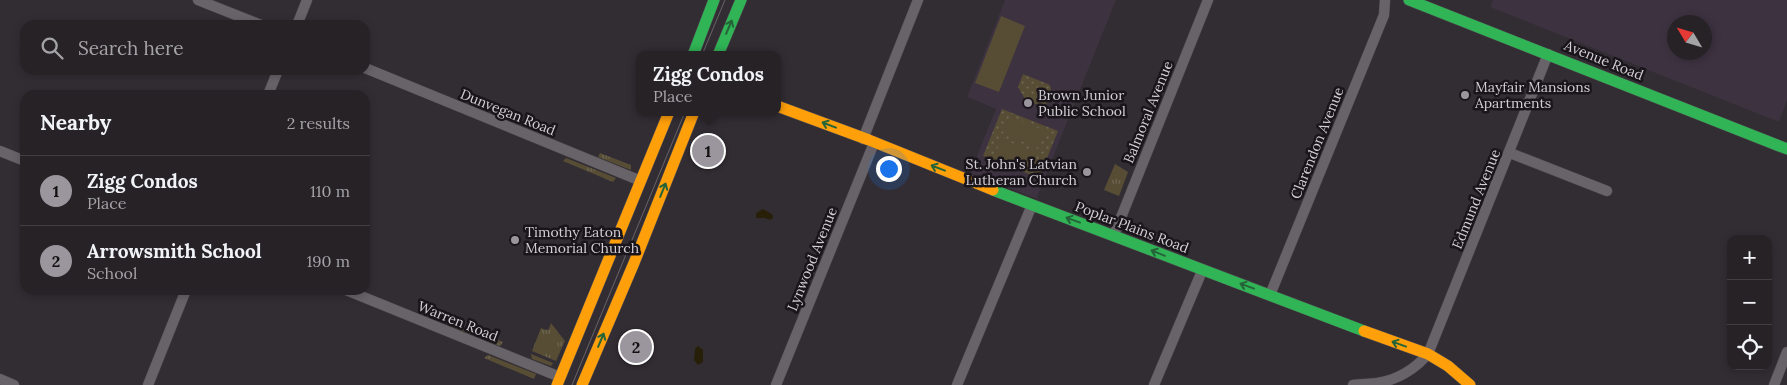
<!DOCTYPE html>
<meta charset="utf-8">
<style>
:root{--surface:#262226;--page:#322f32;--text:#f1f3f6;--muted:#a4a4a7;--line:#423f43;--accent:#9b969d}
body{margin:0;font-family:Lora,serif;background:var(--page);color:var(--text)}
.controls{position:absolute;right:15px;bottom:15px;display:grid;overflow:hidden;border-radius:10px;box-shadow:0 2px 8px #0003}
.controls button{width:45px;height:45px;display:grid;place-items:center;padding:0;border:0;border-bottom:1px solid var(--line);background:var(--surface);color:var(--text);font:25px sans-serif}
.compass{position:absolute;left:1667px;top:15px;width:45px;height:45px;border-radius:50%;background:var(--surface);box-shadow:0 2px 8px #0003;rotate:308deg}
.you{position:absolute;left:888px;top:168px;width:18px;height:18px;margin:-12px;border:4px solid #fff;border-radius:50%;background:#1a73e8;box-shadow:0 0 0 8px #1a73e833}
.badge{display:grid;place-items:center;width:32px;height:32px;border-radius:50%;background:var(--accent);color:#111;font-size:16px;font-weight:700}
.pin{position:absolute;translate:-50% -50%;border:2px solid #fff;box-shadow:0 1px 5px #0006}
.popup{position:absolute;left:636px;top:51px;width:145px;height:65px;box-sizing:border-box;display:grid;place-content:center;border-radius:10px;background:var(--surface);filter:drop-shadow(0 1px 4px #0005);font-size:16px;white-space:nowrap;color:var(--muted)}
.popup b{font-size:19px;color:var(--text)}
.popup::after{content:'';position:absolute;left:50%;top:100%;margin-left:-10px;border:10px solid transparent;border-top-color:var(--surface)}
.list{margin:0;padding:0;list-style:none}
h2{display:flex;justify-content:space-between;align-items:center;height:65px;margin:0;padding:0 20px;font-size:21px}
h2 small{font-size:16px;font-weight:400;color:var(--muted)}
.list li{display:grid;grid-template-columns:32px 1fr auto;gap:15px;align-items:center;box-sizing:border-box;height:70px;padding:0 20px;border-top:1px solid var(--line)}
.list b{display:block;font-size:19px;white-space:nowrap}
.list p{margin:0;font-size:16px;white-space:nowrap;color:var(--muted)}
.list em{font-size:16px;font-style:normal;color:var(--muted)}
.icon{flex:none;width:28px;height:28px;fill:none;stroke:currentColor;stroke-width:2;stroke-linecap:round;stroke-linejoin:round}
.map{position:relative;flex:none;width:1787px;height:385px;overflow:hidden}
.search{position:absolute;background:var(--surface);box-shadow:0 2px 8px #0003;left:20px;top:20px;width:350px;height:55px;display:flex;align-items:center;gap:12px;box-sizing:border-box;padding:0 18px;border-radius:15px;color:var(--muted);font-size:19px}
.panel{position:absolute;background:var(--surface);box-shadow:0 2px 8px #0003;left:20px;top:90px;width:350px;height:205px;border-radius:15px}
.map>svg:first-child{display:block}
.built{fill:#3d3240;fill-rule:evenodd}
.grass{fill:url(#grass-tufts)}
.park{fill:url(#park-dots)}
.pitch{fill:#574d35}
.water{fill:#281f08}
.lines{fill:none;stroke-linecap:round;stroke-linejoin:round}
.street-casing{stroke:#4e4b50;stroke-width:11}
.fast-casing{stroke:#4e4b50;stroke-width:12}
.slow-casing{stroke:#4e4b50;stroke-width:12}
.street{stroke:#686369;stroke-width:10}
.fast{stroke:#30b455;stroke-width:11}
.slow{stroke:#ff9f0a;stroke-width:11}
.tram{stroke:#686369;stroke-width:1}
.oneway{stroke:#246438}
.poi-dot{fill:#9b969d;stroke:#19151a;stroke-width:2}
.labels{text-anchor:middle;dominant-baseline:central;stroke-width:5;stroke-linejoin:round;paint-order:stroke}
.street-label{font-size:14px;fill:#d4cfd6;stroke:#19151a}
.poi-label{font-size:14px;fill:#d4cfd6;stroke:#19151a;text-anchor:start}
</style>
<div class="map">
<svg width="1787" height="385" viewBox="0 0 1787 385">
<defs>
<pattern id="grass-tufts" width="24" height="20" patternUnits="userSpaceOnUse" patternTransform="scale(1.25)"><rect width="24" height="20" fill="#574d35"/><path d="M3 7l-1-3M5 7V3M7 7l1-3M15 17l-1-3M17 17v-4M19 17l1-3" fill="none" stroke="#6e6652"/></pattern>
<pattern id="park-dots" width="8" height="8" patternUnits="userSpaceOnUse" patternTransform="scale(1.25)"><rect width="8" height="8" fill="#574d35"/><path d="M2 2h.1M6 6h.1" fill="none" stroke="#6e6652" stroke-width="1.8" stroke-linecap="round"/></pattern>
</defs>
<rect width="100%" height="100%" fill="#322d33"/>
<g class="built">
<path d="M1005 0H1116L1037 197 1038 199 970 173 996 109 967 97Z"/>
<path d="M1493 0H1787V100L1779 122 1490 7ZM1674 22H1704V52H1674Z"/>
</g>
<g class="grass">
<path d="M600 153 631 165V170L598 157Z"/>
<path d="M566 158 616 178 613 182 563 161Z"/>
<path d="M1115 164 1128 172 1119 196 1104 190Z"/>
<path d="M450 321 473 330 470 334 450 326Z"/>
<path d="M551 323 565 341 556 361 532 351 541 328 546 330 549 329Z"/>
<path d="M483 334 503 342 500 346 482 339Z"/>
<path d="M531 354 553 363 551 366 532 359Z"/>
<path d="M488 355 536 374 534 379 484 358Z"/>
</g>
<g class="park">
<path d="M1023 74 1050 85 1053 101 1040 106 1025 99 1018 87Z"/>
<path d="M1002 109 1058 131 1039 178 983 156Z"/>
</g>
<g class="pitch">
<path d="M1001 16 1025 26 999 92 975 83Z"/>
<path d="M1010 117 1046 131 1039 148 1003 134Z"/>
<path d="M1001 139 1037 153 1031 170 995 156Z"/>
</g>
<g class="water">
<path d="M763 209 773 215V218L770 220 765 218H756V213Z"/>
<path d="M698 346 703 350V362L698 365 694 360 695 349Z"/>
</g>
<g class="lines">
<g class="street-casing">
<g id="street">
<path d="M198 0 261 25"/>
<path d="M297 25 307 0"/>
<path d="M365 68 641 181"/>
<path d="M268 95 278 70"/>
<path d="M863 139 918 0"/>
<path d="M0 151 25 161"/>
<path d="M1510 153 1607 191"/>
<path d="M1114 235 1208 0"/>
<path d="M346 290 560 377"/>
<path d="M1270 295 1384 15 1385 0"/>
<path d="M0 379 14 385"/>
<path d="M148 385 186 290"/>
<path d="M776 385 874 143"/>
<path d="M957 385 1032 205"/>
<path d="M1154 385 1202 271"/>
<path d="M1353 385C1361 384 1369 384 1377 383 1397 380 1414 370 1428 354L1548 54"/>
<path d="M1774 385 1787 352"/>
</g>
</g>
<g class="fast-casing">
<g id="fast">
<path d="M1409 0 1787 149"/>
<path d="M693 55 714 0"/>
<path d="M718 55 741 0"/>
<path d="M993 190 1364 331"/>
</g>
</g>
<g class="slow-casing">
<g id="slow">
<path d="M777 106 869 140 993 190"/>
<path d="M1364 331 1428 354 1448 366 1470 385"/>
<path d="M557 385 669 112"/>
<path d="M582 385 634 263 694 112"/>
</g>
</g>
<use href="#street" class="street"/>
<use href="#fast" class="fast"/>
<use href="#slow" class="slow"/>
<g class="tram">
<path d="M702 55 725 0"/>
<path d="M572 385 685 112"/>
</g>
</g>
<defs><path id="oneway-shaft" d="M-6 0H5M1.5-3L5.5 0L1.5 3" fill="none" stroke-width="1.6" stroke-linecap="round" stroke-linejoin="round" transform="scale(1.25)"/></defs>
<g class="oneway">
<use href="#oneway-shaft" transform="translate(729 27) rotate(-67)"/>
<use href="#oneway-shaft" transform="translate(829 125) rotate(-159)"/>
<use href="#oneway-shaft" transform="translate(938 168) rotate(-159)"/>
<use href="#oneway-shaft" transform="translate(663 190) rotate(-68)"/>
<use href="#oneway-shaft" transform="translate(1073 220) rotate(-160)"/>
<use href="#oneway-shaft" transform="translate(1158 253) rotate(-158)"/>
<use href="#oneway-shaft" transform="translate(1247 286) rotate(-160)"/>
<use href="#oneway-shaft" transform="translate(601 340) rotate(-67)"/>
<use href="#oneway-shaft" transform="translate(1399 344) rotate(-160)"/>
</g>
<g class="poi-dot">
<circle cx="1465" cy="95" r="5"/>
<circle cx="1028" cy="103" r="5"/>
<circle cx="1087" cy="172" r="5"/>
<circle cx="515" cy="240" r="5"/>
</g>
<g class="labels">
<g class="street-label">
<text transform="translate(1604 60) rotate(22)">Avenue Road</text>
<text transform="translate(508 112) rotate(22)">Dunvegan Road</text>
<text transform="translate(1148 112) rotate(-68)">Balmoral Avenue</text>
<text transform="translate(1317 143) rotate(-68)">Clarendon Avenue</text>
<text transform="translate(1476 199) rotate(-68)">Edmund Avenue</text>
<text transform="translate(1132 227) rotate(21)">Poplar Plains Road</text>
<text transform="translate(812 259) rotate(-68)">Lynwood Avenue</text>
<text transform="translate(458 321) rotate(22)">Warren Road</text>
</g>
<g class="poi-label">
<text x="1475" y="87">Mayfair Mansions<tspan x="1475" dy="16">Apartments</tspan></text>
<text x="1038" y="95">Brown Junior<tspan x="1038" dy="16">Public School</tspan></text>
<text x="1077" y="164" text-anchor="end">St. John's Latvian<tspan x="1077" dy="16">Lutheran Church</tspan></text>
<text x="525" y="232">Timothy Eaton<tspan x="525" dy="16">Memorial Church</tspan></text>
</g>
</g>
</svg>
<div class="controls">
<button>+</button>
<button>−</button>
<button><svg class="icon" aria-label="locate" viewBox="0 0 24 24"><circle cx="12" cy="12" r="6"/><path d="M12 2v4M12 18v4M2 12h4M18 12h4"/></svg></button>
</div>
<svg class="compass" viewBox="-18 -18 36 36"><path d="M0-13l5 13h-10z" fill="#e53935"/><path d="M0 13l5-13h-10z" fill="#a4a4a7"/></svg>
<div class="you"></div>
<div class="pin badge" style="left:708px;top:151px">1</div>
<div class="popup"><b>Zigg Condos</b>Place</div>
<div class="pin badge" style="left:636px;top:347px">2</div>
<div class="search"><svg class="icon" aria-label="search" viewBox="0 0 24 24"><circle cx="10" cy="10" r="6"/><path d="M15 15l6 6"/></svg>Search here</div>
<section class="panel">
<h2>Nearby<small>2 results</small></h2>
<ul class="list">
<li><span class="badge">1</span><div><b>Zigg Condos</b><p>Place</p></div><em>110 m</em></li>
<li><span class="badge">2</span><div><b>Arrowsmith School</b><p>School</p></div><em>190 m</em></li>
</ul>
</section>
</div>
